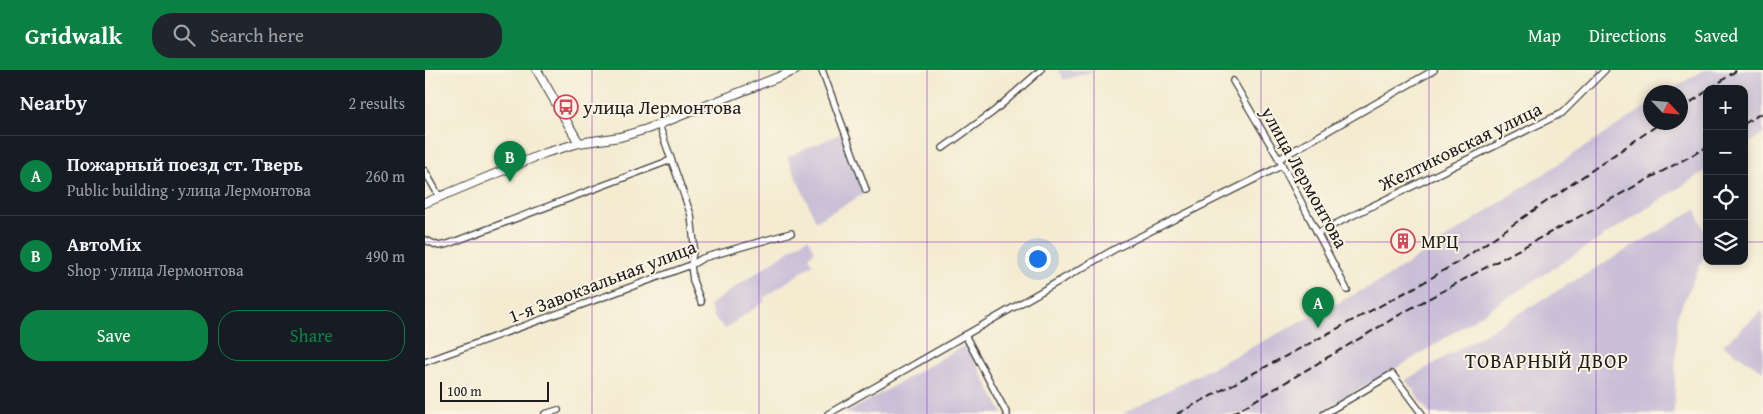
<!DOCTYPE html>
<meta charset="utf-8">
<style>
:root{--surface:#171b24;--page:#20242c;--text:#f1f3f6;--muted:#9ea1a6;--line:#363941;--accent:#0b8043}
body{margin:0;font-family:"Gentium Book Plus",serif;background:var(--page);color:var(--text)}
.controls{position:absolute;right:15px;top:15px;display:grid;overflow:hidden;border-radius:10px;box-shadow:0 2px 8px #0003}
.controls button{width:45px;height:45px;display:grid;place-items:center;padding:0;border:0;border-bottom:1px solid var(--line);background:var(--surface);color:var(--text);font:25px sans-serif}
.compass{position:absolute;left:1218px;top:15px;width:45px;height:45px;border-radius:50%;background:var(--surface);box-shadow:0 2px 8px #0003;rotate:116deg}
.scale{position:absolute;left:15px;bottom:12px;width:109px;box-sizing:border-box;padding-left:5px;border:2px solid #1c1c1c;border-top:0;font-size:14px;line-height:18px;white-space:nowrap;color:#1c1c1c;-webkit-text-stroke:4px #fcf5e5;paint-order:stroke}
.you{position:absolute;left:612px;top:188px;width:18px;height:18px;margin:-12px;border:4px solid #fff;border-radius:50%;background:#1a73e8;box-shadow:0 0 0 8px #1a73e833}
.badge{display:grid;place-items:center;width:32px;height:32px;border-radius:50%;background:var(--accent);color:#fff;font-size:16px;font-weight:700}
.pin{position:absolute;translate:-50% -41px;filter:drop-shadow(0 1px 2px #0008)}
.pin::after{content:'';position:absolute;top:26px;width:18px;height:15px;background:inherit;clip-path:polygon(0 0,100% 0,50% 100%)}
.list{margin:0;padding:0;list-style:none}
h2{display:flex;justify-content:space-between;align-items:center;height:65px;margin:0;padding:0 20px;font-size:21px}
h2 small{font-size:16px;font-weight:400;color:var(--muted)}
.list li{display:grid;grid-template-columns:32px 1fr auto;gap:15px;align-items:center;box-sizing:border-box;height:80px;padding:0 20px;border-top:1px solid var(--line)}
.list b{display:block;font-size:19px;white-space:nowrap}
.list p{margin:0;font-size:16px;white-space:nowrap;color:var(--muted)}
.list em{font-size:16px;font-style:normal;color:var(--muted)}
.actions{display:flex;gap:10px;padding:15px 20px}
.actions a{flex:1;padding:11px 0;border:1px solid var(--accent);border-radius:20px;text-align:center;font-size:18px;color:var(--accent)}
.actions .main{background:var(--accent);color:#fff}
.icon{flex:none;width:28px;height:28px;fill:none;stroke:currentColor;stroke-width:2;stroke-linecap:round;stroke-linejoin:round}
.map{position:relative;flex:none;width:1338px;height:344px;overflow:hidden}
header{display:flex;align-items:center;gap:30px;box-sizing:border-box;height:70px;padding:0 25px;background:var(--accent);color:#fff}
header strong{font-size:24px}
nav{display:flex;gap:28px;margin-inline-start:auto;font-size:18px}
.search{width:350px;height:45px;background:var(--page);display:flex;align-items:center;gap:12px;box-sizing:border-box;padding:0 18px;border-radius:20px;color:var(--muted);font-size:19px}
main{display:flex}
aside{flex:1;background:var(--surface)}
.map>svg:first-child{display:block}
.industrial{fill:#c9bfd7}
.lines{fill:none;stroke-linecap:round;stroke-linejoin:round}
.street-casing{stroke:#3c3b37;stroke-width:8}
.secondary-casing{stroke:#3c3b37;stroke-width:10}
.street{stroke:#fff;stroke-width:5.5}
.secondary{stroke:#fff;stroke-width:8}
.rail{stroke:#1c1c1c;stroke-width:2;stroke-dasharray:8 4;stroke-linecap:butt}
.grid{fill:none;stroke:#7b2cbf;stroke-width:1;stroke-opacity:0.55}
.labels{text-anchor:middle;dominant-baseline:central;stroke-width:4;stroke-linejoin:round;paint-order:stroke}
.poi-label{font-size:19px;fill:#1c1c1c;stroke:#fcf5e5;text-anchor:start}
.street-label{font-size:19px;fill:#1c1c1c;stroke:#fcf5e5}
.neighbourhood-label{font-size:20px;letter-spacing:1px;fill:#1c1c1c;stroke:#fcf5e5}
</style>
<header>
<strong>Gridwalk</strong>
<div class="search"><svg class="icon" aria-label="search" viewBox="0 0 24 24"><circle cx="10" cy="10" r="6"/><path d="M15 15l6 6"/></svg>Search here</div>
<nav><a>Map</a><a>Directions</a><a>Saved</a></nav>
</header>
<main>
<aside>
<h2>Nearby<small>2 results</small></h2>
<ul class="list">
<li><span class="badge">A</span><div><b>Пожарный поезд ст. Тверь</b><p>Public building · улица Лермонтова</p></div><em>260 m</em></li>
<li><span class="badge">B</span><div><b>АвтоMix</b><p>Shop · улица Лермонтова</p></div><em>490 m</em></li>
</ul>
<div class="actions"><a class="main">Save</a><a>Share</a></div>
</aside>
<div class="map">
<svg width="1338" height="344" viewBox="0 0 1338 344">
<rect width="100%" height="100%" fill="#fcf5e5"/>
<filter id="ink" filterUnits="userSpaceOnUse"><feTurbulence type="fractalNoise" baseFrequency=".02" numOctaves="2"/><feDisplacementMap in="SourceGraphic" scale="10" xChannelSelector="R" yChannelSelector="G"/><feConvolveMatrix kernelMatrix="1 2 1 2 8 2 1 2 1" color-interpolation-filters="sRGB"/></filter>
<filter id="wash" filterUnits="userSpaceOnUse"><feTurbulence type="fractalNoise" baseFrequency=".0096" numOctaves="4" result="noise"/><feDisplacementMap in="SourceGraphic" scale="20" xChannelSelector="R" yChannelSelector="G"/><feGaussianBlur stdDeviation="1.12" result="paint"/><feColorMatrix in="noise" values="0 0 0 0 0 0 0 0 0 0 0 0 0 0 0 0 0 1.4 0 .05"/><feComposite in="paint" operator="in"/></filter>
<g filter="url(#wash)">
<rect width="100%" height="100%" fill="#f4ebd1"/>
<g class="industrial">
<path d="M633 0H671L639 10Z"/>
<path d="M1278 0H1338V64L1319 76V19H1282V100L987 289 891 344H697L959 209 1225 34 1226 52H1256V22H1243Z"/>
<path d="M417 63 439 124 391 151 362 87Z"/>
<path d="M1271 139 1282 171V180L1252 246 1249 344H1005L981 310Z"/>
<path d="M383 168 390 180 384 187 388 194 339 228 340 231 300 259 289 247 284 235Z"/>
<path d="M1338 240V301L1298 275Z"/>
<path d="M541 274 578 344H420Z"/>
</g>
</g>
<g filter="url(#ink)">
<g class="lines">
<g class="street-casing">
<g id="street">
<path d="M397 0 441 120"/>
<path d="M808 11 854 89 922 220"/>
<path d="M234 55 266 145 269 174 266 195 268 211 276 232"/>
<path d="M518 78 568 42 616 0"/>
<path d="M854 89 1009 0"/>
<path d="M0 101 14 126"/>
<path d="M892 163 1137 43 1180 0"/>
<path d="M0 170 14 176 23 174 246 90"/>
<path d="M540 265 582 344"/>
<path d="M0 292 266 195 278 188 366 163"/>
<path d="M120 344 133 340"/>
<path d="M403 344 690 179 856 96"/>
<path d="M899 344 967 304 997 344"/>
</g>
</g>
<g class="secondary-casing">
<g id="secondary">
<path d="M112 0 154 73"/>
<path d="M0 133 120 83 154 73 195 67 222 59 371 0"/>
</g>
</g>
<use href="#street" class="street"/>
<use href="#secondary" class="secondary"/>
<g class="rail">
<path d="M1285 19 1312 0"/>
<path d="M1256 39 1282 21"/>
<path d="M1319 54 1338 42"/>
<path d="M752 344 996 214 1038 189 1237 52"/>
<path d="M807 344 981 241 1282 77"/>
</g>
</g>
</g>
<path class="grid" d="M167 0V344M334 0V344M502 0V344M669 0V344M836 0V344M1004 0V344M1171 0V344M0 172H1282M1319 172H1338"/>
<defs>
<g id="bus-ring" transform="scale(1.25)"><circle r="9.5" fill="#fcf5e5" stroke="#d1495b" stroke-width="1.5"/><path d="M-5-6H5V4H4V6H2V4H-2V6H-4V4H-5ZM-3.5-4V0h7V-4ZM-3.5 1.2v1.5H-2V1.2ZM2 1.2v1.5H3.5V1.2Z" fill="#d1495b"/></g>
<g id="building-ring" transform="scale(1.25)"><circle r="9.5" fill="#fcf5e5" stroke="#d1495b" stroke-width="1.5"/><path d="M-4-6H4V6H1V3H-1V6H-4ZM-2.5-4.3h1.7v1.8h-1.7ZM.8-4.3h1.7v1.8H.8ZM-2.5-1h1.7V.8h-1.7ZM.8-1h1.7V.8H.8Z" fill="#d1495b"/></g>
</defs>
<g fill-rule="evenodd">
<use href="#bus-ring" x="141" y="37"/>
<use href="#building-ring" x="978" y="171"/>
</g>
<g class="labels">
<g class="poi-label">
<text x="158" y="37">улица Лермонтова</text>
<text x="996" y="171">МРЦ</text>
</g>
<g class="street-label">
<text transform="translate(1035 76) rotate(-26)">Желтиковская улица</text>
<text transform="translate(880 107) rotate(61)">улица Лермонтова</text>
<text transform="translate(177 211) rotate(-21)">1-я Завокзальная улица</text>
</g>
<g class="neighbourhood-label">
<text x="1122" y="290">ТОВАРНЫЙ ДВОР</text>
</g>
</g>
</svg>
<div class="controls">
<button>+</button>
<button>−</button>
<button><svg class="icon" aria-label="locate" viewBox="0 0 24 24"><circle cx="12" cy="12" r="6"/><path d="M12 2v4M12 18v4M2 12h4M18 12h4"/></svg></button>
<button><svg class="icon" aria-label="layers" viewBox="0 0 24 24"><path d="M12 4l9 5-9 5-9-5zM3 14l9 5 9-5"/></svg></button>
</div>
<svg class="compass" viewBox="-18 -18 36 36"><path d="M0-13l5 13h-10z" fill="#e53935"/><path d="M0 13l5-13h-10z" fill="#9ea1a6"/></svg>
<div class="scale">100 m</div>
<div class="you"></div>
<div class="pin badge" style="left:893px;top:258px">A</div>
<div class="pin badge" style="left:85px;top:112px">B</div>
</div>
</main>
